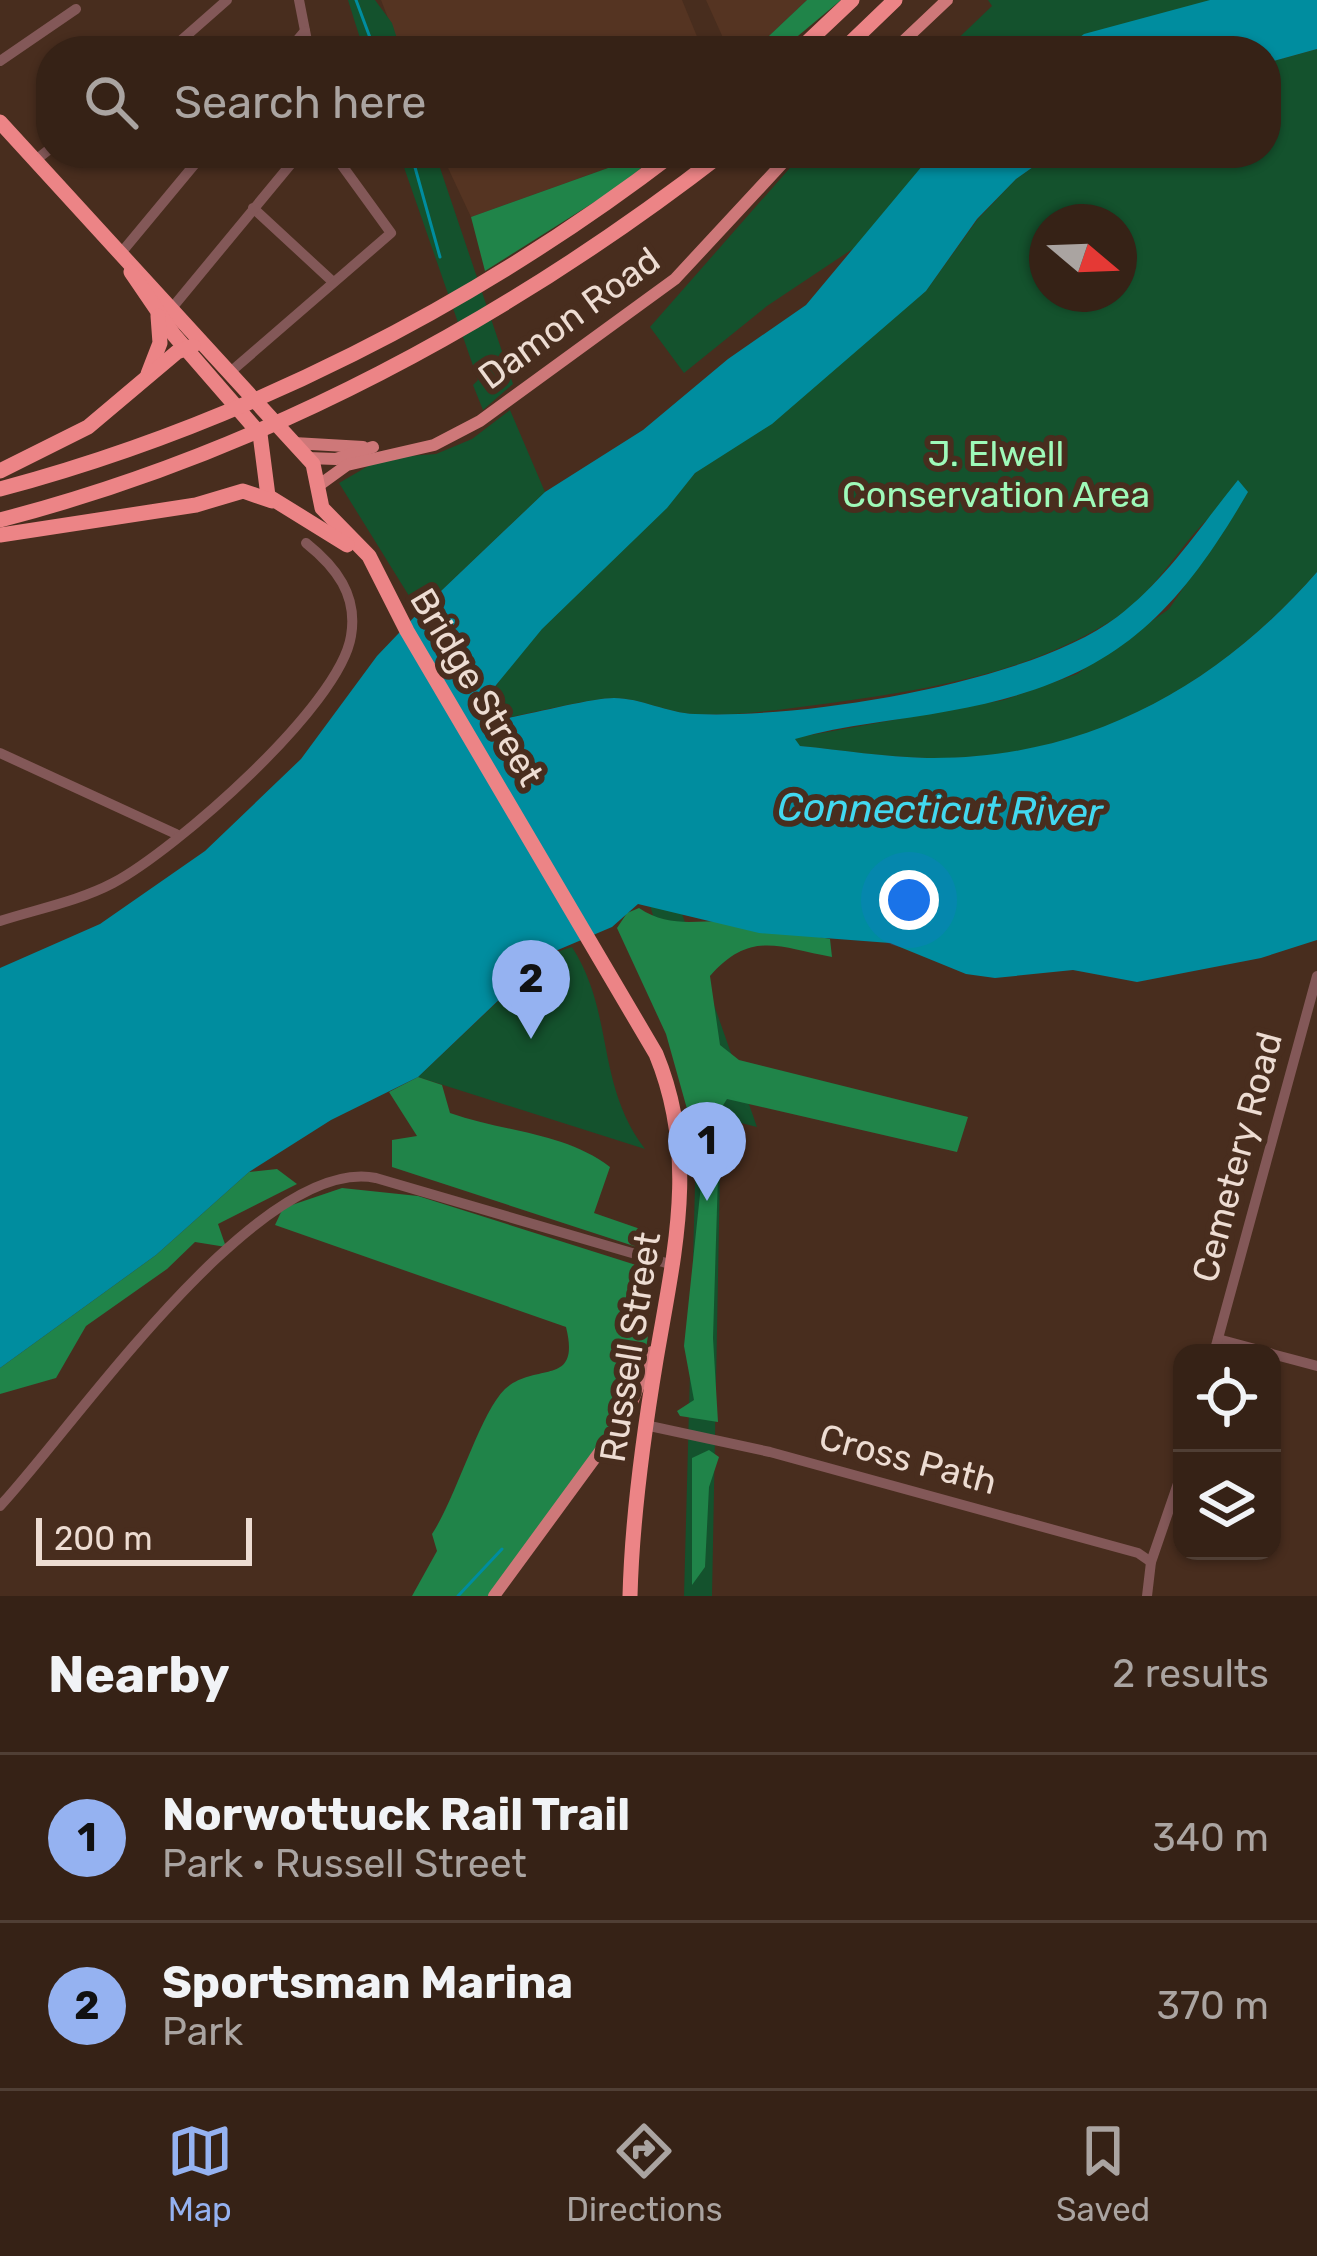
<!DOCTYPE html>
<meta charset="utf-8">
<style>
:root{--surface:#362216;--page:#412f23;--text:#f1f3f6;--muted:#aaa4a1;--line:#503f35;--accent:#95b2f1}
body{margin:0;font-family:Rubik,sans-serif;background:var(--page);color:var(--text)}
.controls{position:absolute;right:36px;bottom:36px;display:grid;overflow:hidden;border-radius:24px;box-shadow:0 3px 9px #0004}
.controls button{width:108px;height:108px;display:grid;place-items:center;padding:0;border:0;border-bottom:3px solid var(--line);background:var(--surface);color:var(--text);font:60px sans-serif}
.compass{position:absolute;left:1029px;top:204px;width:108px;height:108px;border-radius:50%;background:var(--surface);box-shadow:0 3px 9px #0004;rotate:109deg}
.scale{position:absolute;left:36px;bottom:30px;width:216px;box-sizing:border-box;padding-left:12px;border:6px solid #eddcd2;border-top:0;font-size:33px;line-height:42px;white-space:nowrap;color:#eddcd2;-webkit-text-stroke:9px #482d1e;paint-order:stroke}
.you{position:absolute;left:909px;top:900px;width:42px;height:42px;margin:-30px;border:9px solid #fff;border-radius:50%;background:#1a73e8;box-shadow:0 0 0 18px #1a73e833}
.badge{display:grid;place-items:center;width:78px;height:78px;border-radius:50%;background:var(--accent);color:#111;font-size:39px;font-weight:700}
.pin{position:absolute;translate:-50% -99px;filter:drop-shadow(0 3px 6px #0008)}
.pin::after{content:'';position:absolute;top:63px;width:42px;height:36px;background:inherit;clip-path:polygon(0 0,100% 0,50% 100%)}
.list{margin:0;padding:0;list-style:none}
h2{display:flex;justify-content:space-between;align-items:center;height:156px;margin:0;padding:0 48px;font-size:51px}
h2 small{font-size:39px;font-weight:400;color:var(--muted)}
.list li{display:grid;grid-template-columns:78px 1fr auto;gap:36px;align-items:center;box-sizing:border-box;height:168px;padding:0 48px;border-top:3px solid var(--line)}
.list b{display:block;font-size:45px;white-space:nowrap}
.list p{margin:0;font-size:39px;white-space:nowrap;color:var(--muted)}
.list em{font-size:39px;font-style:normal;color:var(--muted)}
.icon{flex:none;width:66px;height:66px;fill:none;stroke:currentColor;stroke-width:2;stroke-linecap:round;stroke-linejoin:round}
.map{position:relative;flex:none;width:1317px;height:1596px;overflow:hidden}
.search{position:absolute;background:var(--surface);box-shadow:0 3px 9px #0004;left:36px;right:36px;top:36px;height:132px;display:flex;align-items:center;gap:30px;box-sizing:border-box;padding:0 42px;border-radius:48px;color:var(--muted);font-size:45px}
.sheet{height:492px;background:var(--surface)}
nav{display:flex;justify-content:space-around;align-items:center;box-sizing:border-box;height:168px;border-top:3px solid var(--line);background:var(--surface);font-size:33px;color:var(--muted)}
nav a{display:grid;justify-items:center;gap:6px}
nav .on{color:var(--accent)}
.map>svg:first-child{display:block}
.built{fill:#553422}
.green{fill:#14522d;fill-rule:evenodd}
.forest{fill:#208449}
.water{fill:#008d9f}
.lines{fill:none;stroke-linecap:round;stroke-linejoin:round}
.stream{stroke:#008d9f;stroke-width:3}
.minor{stroke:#835858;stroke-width:10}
.major{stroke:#ce7879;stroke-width:12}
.highway{stroke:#ec8486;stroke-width:15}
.labels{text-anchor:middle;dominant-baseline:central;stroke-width:12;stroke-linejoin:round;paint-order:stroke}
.street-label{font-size:36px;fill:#eddcd2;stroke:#482d1e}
.park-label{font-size:36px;fill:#9efab9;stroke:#482d1e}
.water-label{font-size:39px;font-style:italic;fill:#42d9f0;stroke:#482d1e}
</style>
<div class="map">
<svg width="1317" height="1596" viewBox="0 0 1317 1596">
<rect width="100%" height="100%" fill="#482d1e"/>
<g class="built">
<path d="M381 0H682L703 51H401Z"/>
<path d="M706 0H807L753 51H729Z"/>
<path d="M441 153H626L608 168 471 217Z"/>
</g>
<g class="green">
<path d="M348 0H375L392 23 401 51H364Z"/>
<path d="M988 0H1227L1081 51H945L992 6Z"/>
<path d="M1317 49V572C1216 688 1084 761 927 758 885 757 841 750 799 746L794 738 1004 700 1077 674 1169 609 1248 492C1189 515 1169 586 1111 621 1024 674 930 689 831 703 786 709 740 716 695 714 667 713 641 698 614 698 585 698 491 724 482 721 486 662 652 527 695 473L926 291 977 220 1016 179 1053 153H1266V63ZM1047 222H1119V294H1047Z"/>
<path d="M399 153H435L513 384 483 410 473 385 478 380Z"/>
<path d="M803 153H948L860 244 767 306 684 373 650 327Z"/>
<path d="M510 410 545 492 419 612 339 483 382 458 436 454 472 439Z"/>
<path d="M643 803 757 1127 721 1118 712 1596H684L697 1111 654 918 617 807Z"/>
<path d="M572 947C615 1014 595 1083 645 1149L418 1077 547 955Z"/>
</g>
<g class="forest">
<path d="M807 0H841L780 51H753Z"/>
<path d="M626 153H660L615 189 485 271 471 217 608 168Z"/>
<path d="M639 908C667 927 692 921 723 921 757 921 796 933 830 939L832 957C778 947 751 930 710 976L720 1045 739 1060 968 1117 957 1152 727 1099 720 1110 713 1338 718 1422 680 1416 677 1411 694 1400 684 1346 703 1166 666 1034 617 928 627 913Z"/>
<path d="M418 1077 442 1085 450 1113C503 1132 564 1132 610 1167L594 1213 646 1231 643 1249 392 1167V1140L417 1136 389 1092Z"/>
<path d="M277 1169 297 1184 218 1224 226 1247 195 1242 167 1269 86 1326 56 1378 0 1394V1368L156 1255 249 1172Z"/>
<path d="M342 1188 418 1196 636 1265C664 1292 644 1375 626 1406 587 1472 533 1534 488 1596H412L437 1551 432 1534C456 1498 480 1413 505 1389 536 1361 581 1388 566 1327L275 1225 283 1208Z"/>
<path d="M709 1450 719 1457 709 1487 705 1567 692 1585V1458Z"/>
</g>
<g class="water">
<path d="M1210 0H1317V49L1266 63V51H1062L1084 34Z"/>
<path d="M933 153H1053L1016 179 977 219 926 291 772 424 695 473 667 508 542 629 492 690 483 721C491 725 585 698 614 698 641 698 667 713 695 714 803 719 1030 683 1117 617 1167 579 1199 528 1238 480L1248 492C1170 626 1105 683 949 711 898 721 845 724 795 739L800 746C842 750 885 757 927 758 1084 760 1216 688 1317 572V940L1261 958 1137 982 1073 970 995 978 966 974 890 943 759 933 638 904 612 927 546 955 418 1077 331 1120 249 1172 156 1255 0 1368V968L100 924 205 851 301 759 377 656 419 612 545 492 643 430 728 359 806 305Z"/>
</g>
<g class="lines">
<g class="stream">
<path d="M356 0 375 51"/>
<path d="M411 153 440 257"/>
<path d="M458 1596 502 1549"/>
</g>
<g class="minor">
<path d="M299 0 309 51"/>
<path d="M169 51 227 0"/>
<path d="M288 51 305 31"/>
<path d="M0 61 76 9"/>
<path d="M37 159 51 148"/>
<path d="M253 208 332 281"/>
<path d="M121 253 204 153"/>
<path d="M172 308 300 153"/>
<path d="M228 374 391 233 333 153"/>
<path d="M0 753 176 834"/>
<path d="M0 921C37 909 79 901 113 883 175 850 340 706 351 636 358 595 336 567 306 543"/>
<path d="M1218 1339 1270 1353"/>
<path d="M1214 1353 1317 976"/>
<path d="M1272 1354 1317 1366"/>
<path d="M645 1425 770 1452 1138 1553 1151 1562"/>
<path d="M0 1506C74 1427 259 1154 376 1178L673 1265"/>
<path d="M1147 1596 1151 1562 1182 1472"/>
</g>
<g class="major">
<path d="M893 51 947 0"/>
<path d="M294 443 363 447"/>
<path d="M308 458 336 459 373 447"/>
<path d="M318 486 347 465 434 445 480 421 675 279 792 153"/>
<path d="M494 1596 628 1413 652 1352"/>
</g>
<g class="highway">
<path d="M798 51 852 0"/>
<path d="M842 51 895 0"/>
<path d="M0 122 313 464 322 508 369 556 407 631 656 1054C699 1158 674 1253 656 1360 643 1438 632 1517 630 1596"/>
<path d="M131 272 174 335 260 434 268 496 347 545"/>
<path d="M148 374 160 343 158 316"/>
<path d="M0 471 88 427 177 352 193 346"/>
<path d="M0 489C241 425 476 305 674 153"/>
<path d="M0 520C263 452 509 319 723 153"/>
<path d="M0 535 196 505 243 491 272 501"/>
</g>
</g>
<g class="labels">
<g class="street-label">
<text transform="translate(569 318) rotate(-36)">Damon Road</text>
<text transform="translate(477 687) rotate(59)">Bridge Street</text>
<text transform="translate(1237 1157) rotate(-75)">Cemetery Road</text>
<text transform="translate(630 1347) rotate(-81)">Russell Street</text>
<text transform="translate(908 1459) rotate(15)">Cross Path</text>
</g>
<g class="park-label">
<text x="996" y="453">J. Elwell<tspan x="996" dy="41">Conservation Area</tspan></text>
</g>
<g class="water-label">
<text transform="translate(940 810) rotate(1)">Connecticut River</text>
</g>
</g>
</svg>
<div class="controls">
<button><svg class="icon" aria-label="locate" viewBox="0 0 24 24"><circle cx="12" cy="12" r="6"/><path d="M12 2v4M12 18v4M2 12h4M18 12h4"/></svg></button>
<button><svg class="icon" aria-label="layers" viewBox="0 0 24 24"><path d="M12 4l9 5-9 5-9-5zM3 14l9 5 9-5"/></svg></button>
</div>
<svg class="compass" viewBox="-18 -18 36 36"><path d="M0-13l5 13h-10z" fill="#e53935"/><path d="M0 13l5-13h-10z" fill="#aaa4a1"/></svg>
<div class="scale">200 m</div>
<div class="you"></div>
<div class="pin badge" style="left:707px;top:1201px">1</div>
<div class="pin badge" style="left:531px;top:1039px">2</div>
<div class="search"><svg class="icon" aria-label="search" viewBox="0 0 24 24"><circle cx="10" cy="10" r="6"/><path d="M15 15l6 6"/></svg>Search here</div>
</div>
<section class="sheet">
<h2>Nearby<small>2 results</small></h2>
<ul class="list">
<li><span class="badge">1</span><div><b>Norwottuck Rail Trail</b><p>Park · Russell Street</p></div><em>340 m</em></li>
<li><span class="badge">2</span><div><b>Sportsman Marina</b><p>Park</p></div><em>370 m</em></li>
</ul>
</section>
<nav>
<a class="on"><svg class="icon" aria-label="map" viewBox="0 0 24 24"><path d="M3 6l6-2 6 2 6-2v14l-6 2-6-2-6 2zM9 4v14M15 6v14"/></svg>Map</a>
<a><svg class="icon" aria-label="directions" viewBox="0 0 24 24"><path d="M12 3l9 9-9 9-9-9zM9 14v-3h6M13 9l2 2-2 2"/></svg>Directions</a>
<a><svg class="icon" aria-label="saved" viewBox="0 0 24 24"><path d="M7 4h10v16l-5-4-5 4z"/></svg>Saved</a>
</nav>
